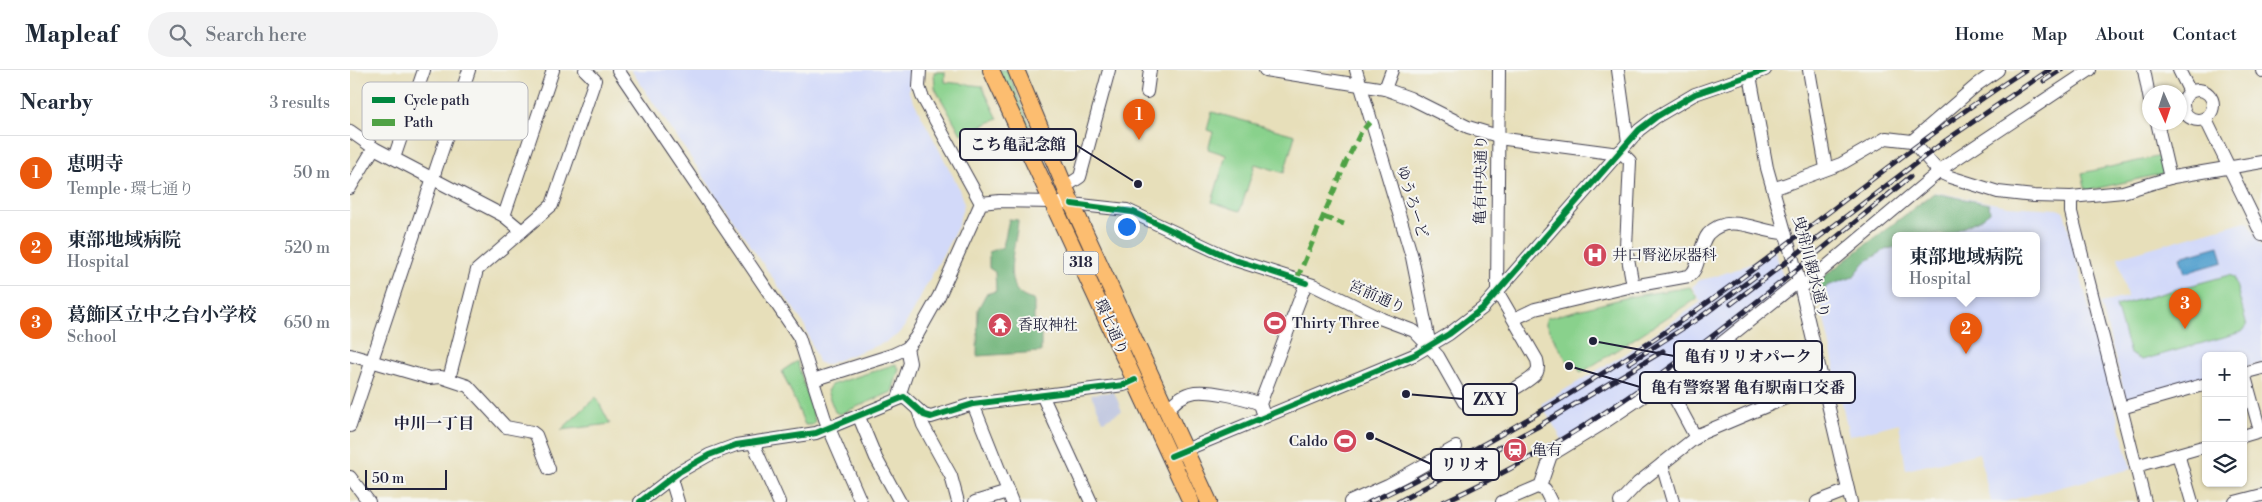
<!DOCTYPE html>
<meta charset="utf-8">
<style>
:root{--surface:#fff;--page:#f2f2f3;--text:#1f2937;--muted:#747a83;--line:#e0e1e3;--accent:#ea580c}
body{margin:0;font-family:"Libre Bodoni","Noto Serif JP",serif;background:var(--page);color:var(--text)}
.controls{position:absolute;right:15px;bottom:15px;display:grid;overflow:hidden;border-radius:8px;box-shadow:0 1px 4px #0004}
.controls button{width:45px;height:45px;display:grid;place-items:center;padding:0;border:0;border-bottom:1px solid var(--line);background:var(--surface);color:var(--text);font:25px sans-serif}
.compass{position:absolute;left:1792px;top:15px;width:45px;height:45px;border-radius:50%;background:var(--surface);box-shadow:0 1px 4px #0004;rotate:177deg}
.scale{position:absolute;left:15px;bottom:12px;width:82px;box-sizing:border-box;padding-left:5px;border:2px solid #22223b;border-top:0;font-size:14px;line-height:18px;white-space:nowrap;color:#22223b;-webkit-text-stroke:4px #f6f6f2;paint-order:stroke}
.you{position:absolute;left:776px;top:156px;width:18px;height:18px;margin:-12px;border:4px solid #fff;border-radius:50%;background:#1a73e8;box-shadow:0 0 0 8px #1a73e833}
.badge{display:grid;place-items:center;width:32px;height:32px;border-radius:50%;background:var(--accent);color:#fff;font-size:16px;font-weight:700}
.pin{position:absolute;translate:-50% -41px;filter:drop-shadow(0 1px 2px #0008)}
.pin::after{content:'';position:absolute;top:26px;width:18px;height:15px;background:inherit;clip-path:polygon(0 0,100% 0,50% 100%)}
.popup{position:absolute;left:1542px;top:162px;width:148px;height:65px;box-sizing:border-box;display:grid;place-content:center;border-radius:8px;background:var(--surface);filter:drop-shadow(0 1px 4px #0005);font-size:16px;white-space:nowrap;color:var(--muted)}
.popup b{font-size:19px;color:var(--text)}
.popup::after{content:'';position:absolute;left:50%;top:100%;margin-left:-10px;border:10px solid transparent;border-top-color:var(--surface)}
.list{margin:0;padding:0;list-style:none}
h2{display:flex;justify-content:space-between;align-items:center;height:65px;margin:0;padding:0 20px;font-size:21px}
h2 small{font-size:16px;font-weight:400;color:var(--muted)}
.list li{display:grid;grid-template-columns:32px 1fr auto;gap:15px;align-items:center;box-sizing:border-box;height:75px;padding:0 20px;border-top:1px solid var(--line)}
.list b{display:block;font-size:19px;white-space:nowrap}
.list p{margin:0;font-size:16px;white-space:nowrap;color:var(--muted)}
.list em{font-size:16px;font-style:normal;color:var(--muted)}
.icon{flex:none;width:28px;height:28px;fill:none;stroke:currentColor;stroke-width:2;stroke-linecap:round;stroke-linejoin:round}
.map{position:relative;flex:none;width:1912px;height:432px;overflow:hidden}
header{display:flex;align-items:center;gap:30px;box-sizing:border-box;height:70px;padding:0 25px;background:var(--surface);border-bottom:1px solid var(--line)}
header strong{font-size:24px}
nav{display:flex;gap:28px;margin-inline-start:auto;font-size:18px}
.search{width:350px;height:45px;background:var(--page);display:flex;align-items:center;gap:12px;box-sizing:border-box;padding:0 18px;border-radius:28px;color:var(--muted);font-size:19px}
main{display:flex}
aside{flex:1;background:var(--surface)}
.map>svg:first-child{display:block}
.built{fill:#d2d9f9;fill-rule:evenodd}
.industrial{fill:#bcc3de}
.green{fill:#89d18c;stroke:#567a64}
.forest{fill:#6eb378;stroke:#486a5a}
.water{fill:#57a2cf;stroke:#3c6285}
.lines{fill:none;stroke-linecap:round;stroke-linejoin:round}
.minor-casing{stroke:#403e4e;stroke-width:14}
.major-casing{stroke:#403e4e;stroke-width:18}
.minor{stroke:#fff;stroke-width:12}
.major{stroke:#fcbd6f;stroke-width:16}
.rail-casing{stroke:#22223b;stroke-width:5}
.rail{stroke:#f6f6f2;stroke-width:3;stroke-dasharray:9;stroke-linecap:butt}
.quiet{stroke:#50a245;stroke-width:5;stroke-dasharray:10 5;stroke-linecap:butt}
.cycleway-casing{stroke:#f6f6f2;stroke-width:9}
.cycleway{stroke:#00873e;stroke-width:6}
.labels{text-anchor:middle;dominant-baseline:central;stroke-width:4;stroke-linejoin:round;paint-order:stroke}
.shield{fill:#f6f6f2;stroke:#626272;stroke-width:1}
.shield-label{font-size:14px;font-weight:bold;fill:#22223b}
.street-label{font-size:15px;fill:#22223b;stroke:#f6f6f2}
.poi-label{font-size:15px;fill:#22223b;stroke:#f6f6f2;text-anchor:start}
.neighbourhood-label{font-size:16px;font-weight:bold;fill:#22223b;stroke:#f6f6f2}
.key{fill:#f6f6f2;stroke:#b6b6bb;stroke-width:1}
.key-label{font-size:14px;fill:#22223b}
.leader{fill:none;stroke:#22223b;stroke-width:2}
.callout-dot{fill:#22223b;stroke:#f6f6f2;stroke-width:2}
.callout{fill:#f6f6f2;stroke:#22223b;stroke-width:2}
.callout-label{font-size:16px;text-anchor:middle;font-weight:bold;fill:#22223b}
</style>
<header>
<strong>Mapleaf</strong>
<div class="search"><svg class="icon" aria-label="search" viewBox="0 0 24 24"><circle cx="10" cy="10" r="6"/><path d="M15 15l6 6"/></svg>Search here</div>
<nav><a>Home</a><a>Map</a><a>About</a><a>Contact</a></nav>
</header>
<main>
<aside>
<h2>Nearby<small>3 results</small></h2>
<ul class="list">
<li><span class="badge">1</span><div><b>恵明寺</b><p>Temple · 環七通り</p></div><em>50 m</em></li>
<li><span class="badge">2</span><div><b>東部地域病院</b><p>Hospital</p></div><em>520 m</em></li>
<li><span class="badge">3</span><div><b>葛飾区立中之台小学校</b><p>School</p></div><em>650 m</em></li>
</ul>
</aside>
<div class="map">
<svg width="1912" height="432" viewBox="0 0 1912 432">
<rect width="100%" height="100%" fill="#f6f6f2"/>
<filter id="ink" filterUnits="userSpaceOnUse"><feTurbulence type="fractalNoise" baseFrequency=".02" numOctaves="2"/><feDisplacementMap in="SourceGraphic" scale="10" xChannelSelector="R" yChannelSelector="G"/><feConvolveMatrix kernelMatrix="1 2 1 2 8 2 1 2 1" color-interpolation-filters="sRGB"/></filter>
<filter id="wash" filterUnits="userSpaceOnUse"><feTurbulence type="fractalNoise" baseFrequency=".0096" numOctaves="4" result="noise"/><feDisplacementMap in="SourceGraphic" scale="20" xChannelSelector="R" yChannelSelector="G"/><feGaussianBlur stdDeviation="1.12" result="paint"/><feColorMatrix in="noise" values="0 0 0 0 0 0 0 0 0 0 0 0 0 0 0 0 0 1.4 0 .05"/><feComposite in="paint" operator="in"/></filter>
<g filter="url(#wash)">
<rect width="100%" height="100%" fill="#e7dfba"/>
<g class="built">
<path d="M281 0H559V22L607 114 614 134 607 158 554 257 547 265 536 272 475 295 468 292 454 254Z"/>
<path d="M1585 122 1658 136 1707 139 1714 142 1781 399 1654 432H1641L1629 383 1556 400 1549 353 1499 366 1467 215ZM1546 165H1686V223H1546Z"/>
<path d="M1896 151 1899 152 1912 177V293L1893 298V286H1856V309L1776 330 1751 233 1777 227 1768 187Z"/>
<path d="M1424 178 1436 215 1366 270 1278 332 1213 371 1191 334 1273 285 1351 232 1342 217 1350 210 1364 207 1408 191Z"/>
</g>
<path class="industrial" d="M764 322 772 341 753 351 741 324Z"/>
<g class="green">
<path d="M647 0H657L698 100 696 102Z"/>
<path d="M584 2H595V12L632 16 648 49 611 64 585 18Z"/>
<path d="M862 42 945 65 934 103 905 94 890 141 862 132 876 85 858 79 863 62 857 60Z"/>
<path d="M1811 86 1815 103 1736 121 1732 103Z"/>
<path d="M1879 205 1884 207 1897 256 1892 262 1792 290 1780 284 1766 236Z"/>
<path d="M1340 217 1347 228 1231 303 1223 289 1217 291 1195 253 1197 248 1279 227Z"/>
<path d="M447 291 464 347 465 351 462 355H455L432 301Z"/>
<path d="M546 294 549 299 542 322 490 344 485 342 477 321 481 315Z"/>
<path d="M246 327 260 354 211 360Z"/>
</g>
<g class="forest">
<path d="M1584 123 1639 134 1640 142 1629 150 1597 165H1546V177L1537 179 1515 192 1503 207 1477 216 1474 220 1475 228 1472 232 1468 230V211Z"/>
<path d="M659 149 668 150C667 176 646 223 684 230V250L691 259V282L627 286 628 239 636 224 646 221 645 202 639 198V182L653 177Z"/>
</g>
<path class="water" d="M1869 176 1873 192 1835 203 1830 187Z"/>
</g>
<g filter="url(#ink)">
<g class="lines">
<g class="minor-casing">
<g id="minor">
<path d="M268 0 449 267 475 349 511 432"/>
<path d="M570 0 569 17 572 26 631 133"/>
<path d="M915 0 1035 19 1060 28 1118 57 1148 66"/>
<path d="M1006 0 1062 187 1080 276"/>
<path d="M1268 0 1278 72"/>
<path d="M1399 0 1417 98 1449 211 1501 432"/>
<path d="M1459 0 1476 98"/>
<path d="M1794 0 1800 31"/>
<path d="M1829 0 1840 22"/>
<path d="M1912 0V1"/>
<path d="M1035 19 1042 0"/>
<circle cx="1848" cy="35" r="15"/>
<path d="M797 22 800 0"/>
<path d="M1855 48 1912 165"/>
<path d="M1807 52 1820 108"/>
<path d="M0 61 24 78 154 146 172 161"/>
<path d="M1148 68 1269 84"/>
<path d="M1562 71 1628 14 1648 0"/>
<path d="M1270 81 1280 91 1276 177 1283 216"/>
<path d="M44 88 74 0"/>
<path d="M715 117 730 107 759 0"/>
<path d="M0 118 24 78"/>
<path d="M1423 119 1491 94 1536 68 1562 71 1589 102 1600 107 1648 122 1684 126 1721 127 1773 122 1823 107 1912 92"/>
<path d="M1721 127V142L1795 432"/>
<path d="M154 146 203 0"/>
<path d="M1451 218 1597 95 1740 0"/>
<path d="M1147 221 1149 0"/>
<path d="M1164 249 1185 239 1283 216 1339 206C1351 198 1348 176 1358 164 1380 141 1409 163 1435 163"/>
<path d="M0 285 79 308 91 307 118 316 156 357 182 362 186 365 199 399"/>
<path d="M1893 303 1912 298"/>
<path d="M99 309 127 200 202 135 245 10 235 0"/>
<path d="M463 310 542 285 557 278 566 267 589 226 631 133 650 131 703 132 777 140 882 189 963 215 1032 249 1064 261 1088 286 1114 332 1122 338C1132 338 1182 311 1187 302 1189 298 1188 295 1187 290L1147 221"/>
<path d="M1316 312 1346 368"/>
<path d="M692 325 741 432"/>
<path d="M548 329 560 293 557 278"/>
<path d="M623 334 662 432"/>
<path d="M1771 338 1856 314"/>
<path d="M568 340 573 355 601 406 608 432"/>
<path d="M817 342C823 332 833 324 845 322 859 320 897 328 910 334"/>
<path d="M914 346 910 334 956 213"/>
<path d="M509 347 526 388 550 432"/>
<path d="M0 356 119 0"/>
<path d="M1893 366 1910 361 1894 303"/>
<path d="M403 373 429 432"/>
<path d="M828 383 1064 285 1099 264 1133 238 1289 60 1306 47 1345 24 1415 0"/>
<path d="M1828 384 1842 432"/>
<path d="M1312 394 1323 432"/>
<path d="M1786 396 1856 376"/>
<path d="M0 407 19 432"/>
<path d="M321 409 328 432"/>
<path d="M1190 417 1201 385 1252 354 1368 276 1449 211"/>
<path d="M290 432 329 402 359 385 386 375 466 363 554 327 574 345 581 347 623 334 774 315 785 310"/>
<path d="M625 432 658 422"/>
<path d="M1000 432 1038 415 1106 377"/>
<path d="M1152 432 1187 417 1195 420 1201 432"/>
<path d="M1270 432 1288 413 1350 364 1457 319 1474 315"/>
<path d="M1467 432 1498 420"/>
<path d="M1885 432 1912 425"/>
</g>
</g>
<g class="major-casing">
<g id="major">
<path d="M641 0 841 432"/>
<path d="M666 0 722 134 859 432"/>
</g>
</g>
<use href="#minor" class="minor"/>
<use href="#major" class="major"/>
<g class="rail-casing">
<g id="rail">
<path d="M1694 11 1711 0"/>
<path d="M1381 234 1595 71 1699 0"/>
<path d="M1279 293 1352 246 1407 205"/>
<path d="M1020 432C1132 380 1246 311 1347 240 1458 162 1561 74 1675 0"/>
<path d="M1048 432 1187 357 1313 281"/>
<path d="M1093 432C1272 351 1410 229 1560 107"/>
</g>
</g>
<use href="#rail" class="rail"/>
<g class="quiet">
<path d="M973 147 994 154"/>
<path d="M947 209 996 92 1011 62 1020 52"/>
</g>
<g class="cycleway-casing">
<g id="cycleway">
<path d="M722 134 783 142 882 189 956 213"/>
<path d="M821 386 1064 285 1099 264 1133 238 1289 60 1306 47 1345 24 1415 0"/>
<path d="M290 432 329 402 359 385 386 375 466 363 554 327 574 345 581 347 623 334 774 315 785 310"/>
</g>
</g>
<use href="#cycleway" class="cycleway"/>
</g>
</g>
<defs>
<g id="hospital-disc" transform="scale(1.25)"><circle r="9.5" fill="#d1495b" stroke="#f6f6f2"/><path d="M-5-5h3v3.5h4V-5h3V5h-3V1.5h-4V5h-3Z" fill="#fff"/></g>
<g id="stadium-disc" transform="scale(1.25)"><circle r="9.5" fill="#d1495b" stroke="#f6f6f2"/><path d="M0-5a6.5 5 0 1 0 0 10a6.5 5 0 1 0 0-10ZM-3.5-1.8h7v3.6h-7Z" fill="#fff"/></g>
<g id="temple-disc" transform="scale(1.25)"><circle r="9.5" fill="#d1495b" stroke="#f6f6f2"/><path d="M0-6L5-2H3V0L6.5 2.5H4V6H1.5V3h-3V6H-4V2.5H-6.5L-3 0V-2H-5Z" fill="#fff"/></g>
<g id="station-disc" transform="scale(1.25)"><circle r="9.5" fill="#d1495b" stroke="#f6f6f2"/><path d="M-3-6H3Q5-6 5-4V2Q5 4 3 4L4.5 6H3L1.5 4h-3L-3 6H-4.5L-3 4Q-5 4-5 2V-4Q-5-6-3-6ZM-3.5-4v3h7v-3ZM-3.5 1v1.5H-2V1ZM2 1v1.5H3.5V1Z" fill="#fff"/></g>
</defs>
<g fill-rule="evenodd">
<use href="#hospital-disc" x="1245" y="185"/>
<use href="#stadium-disc" x="925" y="253"/>
<use href="#temple-disc" x="650" y="255"/>
<use href="#stadium-disc" x="995" y="371"/>
<use href="#station-disc" x="1165" y="380"/>
</g>
<g class="labels">
<rect class="shield" x="713.5" y="181.5" width="35" height="23" rx="4"/>
<g class="shield-label">
<text x="731" y="193">318</text>
</g>
<g class="street-label">
<text transform="translate(1131 110) rotate(-89)">亀有中央通り</text>
<text transform="translate(1062 132) rotate(73)">ゆうろーど</text>
<text transform="translate(1461 197) rotate(75)">曳舟川親水通り</text>
<text transform="translate(1027 227) rotate(24)">宮前通り</text>
<text transform="translate(761 257) rotate(66)">環七通り</text>
</g>
<g class="poi-label">
<text x="1262" y="185">井口腎泌尿器科</text>
<text x="942" y="253">Thirty Three</text>
<text x="668" y="255">香取神社</text>
<text x="978" y="371" text-anchor="end">Caldo</text>
<text x="1182" y="380">亀有</text>
</g>
<g class="neighbourhood-label">
<text x="84" y="354">中川一丁目</text>
</g>
</g>
<rect x="12" y="12" width="166" height="58" rx="8" class="key"/>
<rect x="22" y="27" width="23" height="6" fill="#00873e"/>
<rect x="22" y="49" width="23" height="7" fill="#50a245"/>
<g class="key-label">
<text x="54" y="35">Cycle path</text>
<text x="54" y="57">Path</text>
</g>
<path class="leader" d="M788 114L726 75M1243 271L1324 286M1219 296L1290 317M1056 324L1113 329M1020 366L1081 394"/>
<g class="callout-dot">
<circle cx="788" cy="114" r="5"/>
<circle cx="1243" cy="271" r="5"/>
<circle cx="1219" cy="296" r="5"/>
<circle cx="1056" cy="324" r="5"/>
<circle cx="1020" cy="366" r="5"/>
</g>
<g class="callout">
<rect x="610" y="59" width="116" height="31" rx="5"/>
<rect x="1324" y="271" width="148" height="31" rx="5"/>
<rect x="1290" y="302" width="215" height="31" rx="5"/>
<rect x="1113" y="314" width="54" height="31" rx="5"/>
<rect x="1081" y="379" width="68" height="31" rx="5"/>
</g>
<g class="callout-label">
<text x="668" y="80">こち亀記念館</text>
<text x="1398" y="292">亀有リリオパーク</text>
<text x="1398" y="323">亀有警察署 亀有駅南口交番</text>
<text x="1140" y="335">ZXY</text>
<text x="1115" y="400">リリオ</text>
</g>
</svg>
<div class="controls">
<button>+</button>
<button>−</button>
<button><svg class="icon" aria-label="layers" viewBox="0 0 24 24"><path d="M12 4l9 5-9 5-9-5zM3 14l9 5 9-5"/></svg></button>
</div>
<svg class="compass" viewBox="-18 -18 36 36"><path d="M0-13l5 13h-10z" fill="#e53935"/><path d="M0 13l5-13h-10z" fill="#747a83"/></svg>
<div class="scale">50 m</div>
<div class="you"></div>
<div class="pin badge" style="left:789px;top:70px">1</div>
<div class="pin badge" style="left:1616px;top:284px">2</div>
<div class="popup"><b>東部地域病院</b>Hospital</div>
<div class="pin badge" style="left:1835px;top:259px">3</div>
</div>
</main>
